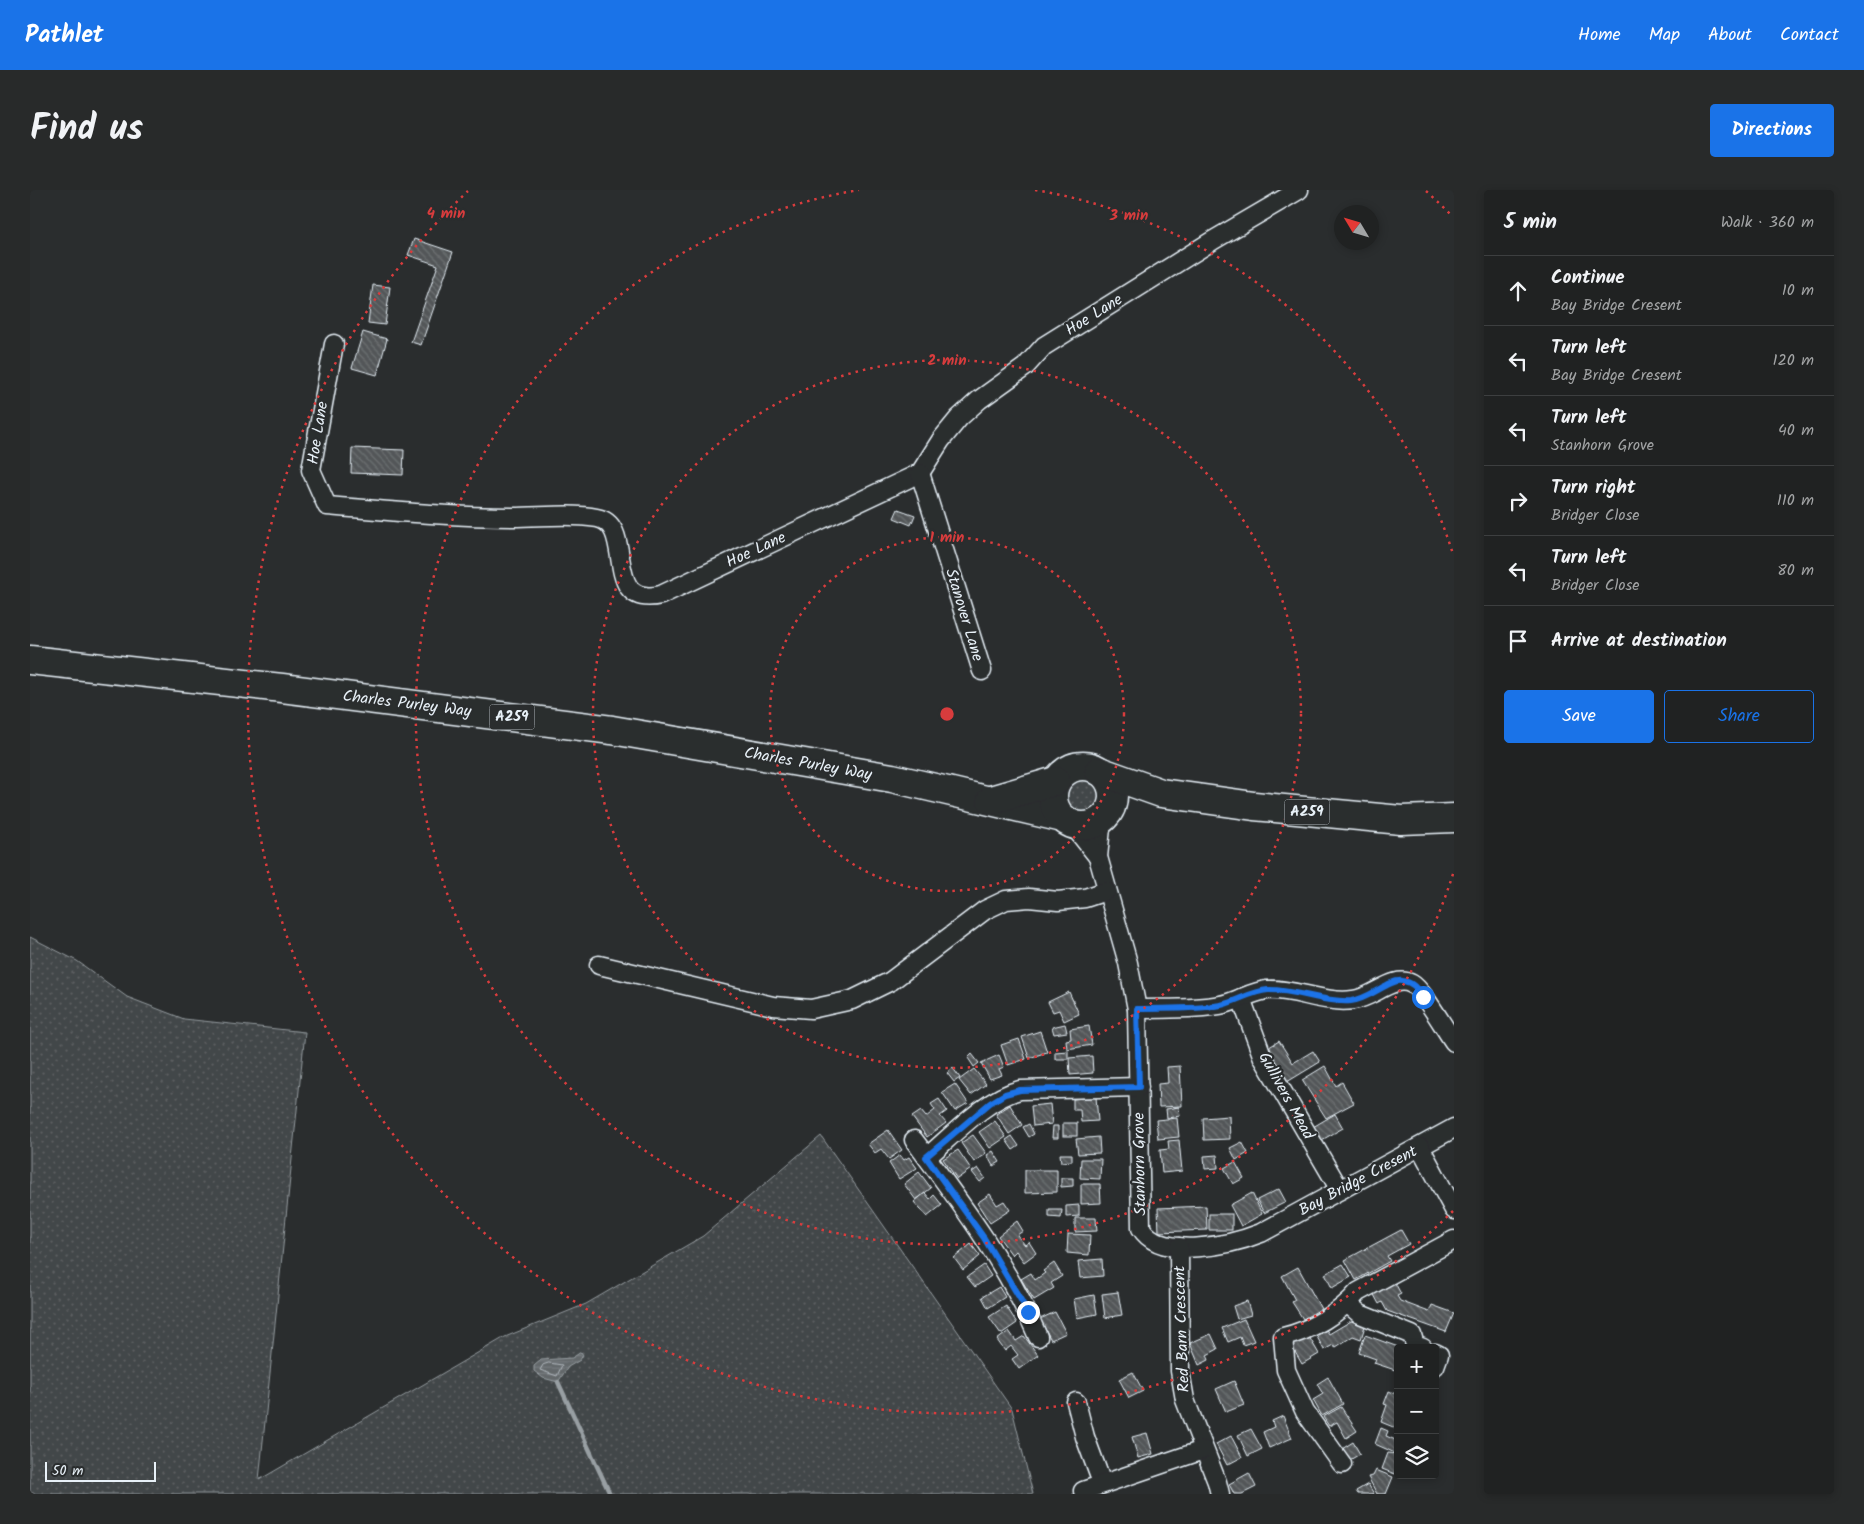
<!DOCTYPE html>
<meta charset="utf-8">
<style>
:root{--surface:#202222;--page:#282a2a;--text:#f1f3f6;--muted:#a2a4a5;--line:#3d3f40;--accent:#1a73e8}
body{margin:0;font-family:Kalam,sans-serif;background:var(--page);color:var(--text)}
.controls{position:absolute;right:15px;bottom:15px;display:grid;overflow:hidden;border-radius:5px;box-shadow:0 2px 8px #0003}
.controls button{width:45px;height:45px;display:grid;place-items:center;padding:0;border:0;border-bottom:1px solid var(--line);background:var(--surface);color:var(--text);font:25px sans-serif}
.compass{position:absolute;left:1304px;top:15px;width:45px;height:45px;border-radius:50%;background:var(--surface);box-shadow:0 2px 8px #0003;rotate:308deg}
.scale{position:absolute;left:15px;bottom:12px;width:111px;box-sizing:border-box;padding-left:5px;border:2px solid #e8f1f8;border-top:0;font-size:14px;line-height:18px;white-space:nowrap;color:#e8f1f8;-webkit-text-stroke:4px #2a2d2e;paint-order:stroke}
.stop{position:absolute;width:15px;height:15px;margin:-11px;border:4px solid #1a73e8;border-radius:50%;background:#fff}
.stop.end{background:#1a73e8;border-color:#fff;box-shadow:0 1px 5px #0008}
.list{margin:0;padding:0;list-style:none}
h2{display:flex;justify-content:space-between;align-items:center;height:65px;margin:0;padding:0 20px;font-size:21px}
h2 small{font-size:16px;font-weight:400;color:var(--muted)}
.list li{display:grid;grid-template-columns:32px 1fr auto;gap:15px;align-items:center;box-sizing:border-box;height:70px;padding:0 20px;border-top:1px solid var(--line)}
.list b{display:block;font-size:19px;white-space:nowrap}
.list p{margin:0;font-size:16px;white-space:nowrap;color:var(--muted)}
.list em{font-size:16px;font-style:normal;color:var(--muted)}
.actions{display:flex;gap:10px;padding:15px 20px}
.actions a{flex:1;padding:11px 0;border:1px solid var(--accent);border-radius:5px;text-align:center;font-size:18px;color:var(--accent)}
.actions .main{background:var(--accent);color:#fff}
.icon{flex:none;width:28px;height:28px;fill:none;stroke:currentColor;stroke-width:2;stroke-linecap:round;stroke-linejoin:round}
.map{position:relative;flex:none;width:1424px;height:1304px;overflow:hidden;border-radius:5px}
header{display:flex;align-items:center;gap:30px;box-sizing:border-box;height:70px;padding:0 25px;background:var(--accent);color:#fff}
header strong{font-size:24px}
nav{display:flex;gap:28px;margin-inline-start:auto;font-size:18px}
.intro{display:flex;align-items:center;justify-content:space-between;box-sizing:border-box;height:120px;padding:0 30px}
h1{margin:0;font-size:35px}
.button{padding:12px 22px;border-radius:5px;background:var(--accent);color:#fff;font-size:18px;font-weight:700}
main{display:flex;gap:30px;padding:0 30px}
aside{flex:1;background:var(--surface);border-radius:5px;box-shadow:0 2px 8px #0003}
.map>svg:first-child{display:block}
.grass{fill:url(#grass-dots);stroke:#959ca0}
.water{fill:url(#water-rules);stroke:#989fa3}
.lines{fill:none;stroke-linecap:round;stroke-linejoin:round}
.shore{stroke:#b3bac0;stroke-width:1}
.stream{stroke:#989fa3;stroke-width:4.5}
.building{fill:url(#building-back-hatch);stroke:#e8f1f8}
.street-casing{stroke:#e8f1f8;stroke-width:21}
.primary-casing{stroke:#e8f1f8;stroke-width:31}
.street{stroke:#2a2d2e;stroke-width:18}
.primary{stroke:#2a2d2e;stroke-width:28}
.route{stroke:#1a73e8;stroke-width:6}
.ring{fill:none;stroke:#d83c3d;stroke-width:2.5;stroke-dasharray:2.5 5}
.labels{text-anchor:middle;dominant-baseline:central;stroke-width:4.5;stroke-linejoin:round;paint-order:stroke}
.shield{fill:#2a2d2e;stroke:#afb6bb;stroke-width:1}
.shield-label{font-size:15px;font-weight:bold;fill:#e8f1f8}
.street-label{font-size:16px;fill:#e8f1f8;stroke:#2a2d2e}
.centre{fill:#d83c3d;stroke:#2a2d2e;stroke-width:2.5}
.ring-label{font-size:15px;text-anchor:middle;font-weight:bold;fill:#d83c3d;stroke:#2a2d2e;stroke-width:4.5;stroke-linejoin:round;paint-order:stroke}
</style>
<header>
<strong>Pathlet</strong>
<nav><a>Home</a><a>Map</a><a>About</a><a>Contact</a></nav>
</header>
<div class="intro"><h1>Find us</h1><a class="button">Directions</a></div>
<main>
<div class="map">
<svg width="1424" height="1304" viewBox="0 0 1424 1304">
<defs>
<pattern id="grass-dots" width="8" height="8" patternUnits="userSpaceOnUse" patternTransform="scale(1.25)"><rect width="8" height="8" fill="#424648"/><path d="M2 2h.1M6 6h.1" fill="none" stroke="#5d6163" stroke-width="1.8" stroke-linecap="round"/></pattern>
<pattern id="water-rules" width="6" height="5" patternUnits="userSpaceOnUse" patternTransform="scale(1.25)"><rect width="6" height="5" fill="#63686b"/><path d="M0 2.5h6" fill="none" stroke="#797e81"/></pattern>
<pattern id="building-back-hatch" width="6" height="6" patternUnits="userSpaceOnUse" patternTransform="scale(1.25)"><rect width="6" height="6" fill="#535759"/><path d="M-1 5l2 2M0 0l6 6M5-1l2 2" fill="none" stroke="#6c7072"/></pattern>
</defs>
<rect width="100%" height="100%" fill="#2a2d2e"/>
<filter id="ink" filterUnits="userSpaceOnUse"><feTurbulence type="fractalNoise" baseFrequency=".02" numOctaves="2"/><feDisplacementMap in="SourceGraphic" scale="10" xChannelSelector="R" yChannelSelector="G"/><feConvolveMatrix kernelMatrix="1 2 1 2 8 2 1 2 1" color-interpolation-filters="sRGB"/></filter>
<g filter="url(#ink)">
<g class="grass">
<circle cx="1052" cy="606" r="18"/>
<path d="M0 747 47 771 97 807 154 829 275 842 229 1290 475 1147 556 1114 673 1046 791 946 982 1219 1003 1304H0Z"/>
</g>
<path class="water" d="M551 1162 553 1165 550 1170 538 1177 528 1192 513 1188 504 1181V1176L511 1170 542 1168Z"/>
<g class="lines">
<path class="shore" d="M519 1173 532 1175 527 1186 510 1180 513 1175Z"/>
<path class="stream" d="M528 1192 580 1304"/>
</g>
<g class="building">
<path d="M384 49 423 62 391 155 381 152 408 75 378 65Z"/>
<path d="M343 95 360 97 355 135 338 133Z"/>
<path d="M333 142 357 149 347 185 322 178Z"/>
<path d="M322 258 374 260 373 285 321 283Z"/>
<path d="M868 319 885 325 881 335 864 328Z"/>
<path d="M1039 802 1049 824 1034 831 1029 820 1023 822 1018 812Z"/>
<path d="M1035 834 1037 842 1024 844 1022 837Z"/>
<path d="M1059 836 1062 855 1037 859 1036 850 1041 849 1040 839Z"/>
<path d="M1010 841 1017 862 999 868 992 847Z"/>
<path d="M989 849 996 869 978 875 971 855Z"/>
<path d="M1249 851 1263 873 1283 861 1290 872 1257 892 1236 859Z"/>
<path d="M1038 861V869H1025V862Z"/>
<path d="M942 864 949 873 944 877 938 868Z"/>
<path d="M969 865 974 877 969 879 972 885 960 889 951 873Z"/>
<path d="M1062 866 1063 883 1040 885 1039 868Z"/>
<path d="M1150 876 1152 916 1129 917 1128 894 1138 893 1137 877Z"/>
<path d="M1295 876 1306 896 1312 892 1324 913 1296 928 1272 890Z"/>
<path d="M923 878 930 888 924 892 917 883Z"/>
<path d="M944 879 956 894 941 905 929 890Z"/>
<path d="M925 894 938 913 925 921 912 902Z"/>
<path d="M1066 907 1068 931 1051 932 1050 920H1043V909Z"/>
<path d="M909 909 917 921 910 926 916 933 897 947 882 927 891 921 896 927 905 920 901 914Z"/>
<path d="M1020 914 1022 934 1003 936 1001 916Z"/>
<path d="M980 915 992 935 979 944 966 924Z"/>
<path d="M1149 917 1150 926 1137 928 1136 919Z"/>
<path d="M1305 924 1313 938 1290 951 1283 937Z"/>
<path d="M1199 926 1200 949 1174 950 1173 928Z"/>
<path d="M1147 928 1149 947 1128 949 1126 930Z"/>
<path d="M965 931 976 947 960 958 949 942Z"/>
<rect x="1033" y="933" width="14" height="13"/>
<path d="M999 934 1004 944 999 947 993 937Z"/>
<path d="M1023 936H1028V948H1022Z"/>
<path d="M858 940 872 960 859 969 851 959 845 963 838 954Z"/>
<path d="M943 945 956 963 944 972 931 953Z"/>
<path d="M982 946 989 956 983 960 976 950Z"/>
<path d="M1069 947 1070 963 1048 964 1046 949Z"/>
<path d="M1149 950 1152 981 1132 983 1130 960 1139 959 1138 951Z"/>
<path d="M1212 952 1218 963 1206 970 1200 958Z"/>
<path d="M928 960 941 979 927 989 913 969Z"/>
<path d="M963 961 970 972 963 976 957 965Z"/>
<path d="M1030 964H1042V971L1031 972Z"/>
<path d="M870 965 874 970 879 967 887 978 869 989 859 973Z"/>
<path d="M1187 965 1188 978 1175 979 1174 966Z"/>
<path d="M1051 969H1071L1070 989 1050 988Z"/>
<path d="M1205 972 1214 988 1203 994 1194 978Z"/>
<path d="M948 978 955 988 950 992 942 982Z"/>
<path d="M995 980H1027V1002L995 1003Z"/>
<path d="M889 982 901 998 886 1010 874 994Z"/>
<path d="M1031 988H1043V996L1031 997Z"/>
<path d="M1051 994H1070L1071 1013 1051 1014Z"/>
<path d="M1249 999 1256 1012 1234 1023 1227 1010Z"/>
<path d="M895 1003 900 1009 904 1005 912 1015 897 1027 884 1012Z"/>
<path d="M1222 1003 1232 1024 1211 1036 1200 1015Z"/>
<path d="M960 1004 967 1015 974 1011 980 1020 960 1033 947 1013Z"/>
<path d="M1049 1015V1026L1036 1027V1016Z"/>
<path d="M1176 1016 1177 1040 1129 1042 1128 1018Z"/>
<path d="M1019 1020H1032L1031 1028 1019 1027Z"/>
<rect x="1179" y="1024" width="23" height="16"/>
<path d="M1045 1028H1066L1067 1041 1045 1042Z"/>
<path d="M987 1031 993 1041 987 1045 995 1055 999 1052 1006 1063 994 1072 986 1061 982 1065 968 1046Z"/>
<path d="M1371 1040 1379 1054 1357 1066 1360 1071 1326 1090 1315 1070Z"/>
<path d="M1038 1044 1060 1045 1059 1065 1037 1063Z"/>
<path d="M941 1054 950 1066 933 1080 924 1068Z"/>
<path d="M1072 1069 1073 1086 1050 1088 1048 1071Z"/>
<path d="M1024 1073 1032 1086 1021 1093 1024 1098 1004 1110 991 1089 1001 1083 1005 1090 1015 1083 1013 1081Z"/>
<path d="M1313 1074 1321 1087 1302 1098 1295 1084Z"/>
<path d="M954 1075 961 1086 945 1097 937 1087Z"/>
<path d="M1268 1077 1291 1119 1273 1129 1262 1112 1265 1110 1252 1086Z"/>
<path d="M1364 1091 1371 1104 1367 1106 1370 1111 1399 1122 1402 1115 1424 1123 1416 1142 1357 1121 1352 1112 1349 1114 1343 1103Z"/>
<path d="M969 1097 975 1107 958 1118 952 1107Z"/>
<path d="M1088 1102 1092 1125 1075 1128 1072 1104Z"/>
<path d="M1064 1105 1067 1124 1047 1128 1044 1109Z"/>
<path d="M1217 1111 1221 1125 1207 1129 1203 1116Z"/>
<path d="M976 1116 987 1133 971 1144 959 1127Z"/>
<path d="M1025 1122 1036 1143 1021 1150 1010 1129Z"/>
<path d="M1214 1129 1224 1151 1213 1155 1210 1147 1198 1152 1192 1138Z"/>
<path d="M1321 1131 1335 1136 1331 1149 1323 1146 1306 1157 1303 1155 1294 1160 1285 1143 1295 1138 1299 1144Z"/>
<path d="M979 1141 986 1151 994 1146 1008 1165 989 1179 982 1169 988 1165 981 1156 975 1161 967 1150Z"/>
<path d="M1181 1144 1188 1159 1177 1165 1179 1170 1169 1175 1160 1153Z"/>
<path d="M1278 1145 1289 1164 1272 1174 1261 1155Z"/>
<path d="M1335 1145 1371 1158H1368V1172L1365 1180 1344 1173 1346 1169 1329 1163Z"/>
<path d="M1103 1182 1113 1201 1099 1208 1089 1189Z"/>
<path d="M1298 1187 1313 1214 1292 1226 1283 1210 1293 1204 1287 1194Z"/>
<path d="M1204 1191 1214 1215 1196 1222 1186 1199Z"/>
<path d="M1359 1201 1368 1205V1239L1351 1232 1357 1215 1354 1214Z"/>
<path d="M1311 1217 1327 1241 1316 1248 1307 1232 1299 1236 1293 1227Z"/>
<path d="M1253 1226 1262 1248 1239 1258 1233 1242 1244 1237 1242 1231Z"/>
<path d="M1351 1238 1358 1241 1356 1246 1368 1251 1365 1263 1345 1254Z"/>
<path d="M1221 1239 1232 1259 1218 1266 1208 1245Z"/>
<path d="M1117 1243 1123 1264 1108 1268 1102 1247Z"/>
<path d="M1201 1246 1212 1267 1197 1275 1186 1254Z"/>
<path d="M1323 1252 1330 1264 1318 1271 1312 1259Z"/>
<path d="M1358 1263 1368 1264 1365 1284 1352 1279Z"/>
<path d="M1346 1280 1363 1287 1356 1304H1347L1338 1287 1343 1286Z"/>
<path d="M1219 1283 1226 1297 1212 1304H1204L1199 1294Z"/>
<path d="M1338 1294 1344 1304H1328L1326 1301Z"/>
</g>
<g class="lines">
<g class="street-casing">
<g id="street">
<path d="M304 154 281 280 297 316C358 321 422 327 483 327 511 327 540 323 567 328 607 335 570 419 631 405L890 283 911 250 929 228 949 210 995 177 1014 156 1182 51 1269 0"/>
<path d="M890 283 952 481"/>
<path d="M1072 628 1068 667 1098 773 1107 819 1111 1038C1131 1071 1201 1055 1231 1043L1424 938"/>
<path d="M1041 633 1068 667"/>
<path d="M569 775 743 816 781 819 822 810 861 791 955 720 976 710 999 708 1028 711 1055 708 1076 701"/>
<path d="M1211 808 1233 868 1310 1000"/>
<path d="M1107 819C1134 818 1163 820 1190 815 1206 812 1221 802 1237 800 1264 798 1294 814 1323 810 1344 808 1363 784 1382 794 1392 799 1416 841 1424 852"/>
<path d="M884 950C930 1012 978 1075 1008 1147"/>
<path d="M1390 957 1424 1020"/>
<path d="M897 967C923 945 957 908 990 900L1109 897"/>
<path d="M1149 1057 1150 1181 1155 1210 1187 1292 1190 1304"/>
<path d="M1318 1114 1330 1124 1382 1145 1385 1155 1393 1158"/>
<path d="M1405 1163 1409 1165 1405 1176"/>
<path d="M1046 1212 1055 1247 1072 1293"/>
<path d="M1312 1274 1275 1222 1256 1180 1253 1147C1280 1141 1310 1123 1328 1102L1424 1050"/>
<path d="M1053 1301 1173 1260"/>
</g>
</g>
<g class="primary-casing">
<g id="primary">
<path d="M0 470 252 498 582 540 862 588 1033 628"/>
<circle cx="1053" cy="606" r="30"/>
<path d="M1069 581 1131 603 1224 616 1371 630 1424 628"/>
<path d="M961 610 1026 591"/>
</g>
</g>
<use href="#street" class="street"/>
<use href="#primary" class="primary"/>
</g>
</g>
<g class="lines" filter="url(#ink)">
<path class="route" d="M998 1122 954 1048 896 967 960 913 975 904 990 900 1109 897 1107 819C1135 818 1163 820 1191 815 1206 812 1222 801 1238 800 1265 799 1293 813 1321 811 1341 809 1358 789 1373 791 1383 792 1387 799 1393 807"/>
</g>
<g class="ring">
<circle cx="917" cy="524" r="177"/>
<circle cx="917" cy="524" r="354"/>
<path d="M1423 684A531 531 0 1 1 829 0M1005 0A531 531 0 0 1 1423 364"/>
<path d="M1423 1021A709 709 0 1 1 438 1M1396 1A709 709 0 0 1 1423 27"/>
</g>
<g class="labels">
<g class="shield">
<rect x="459.5" y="514.5" width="45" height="25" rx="4"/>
<rect x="1254.5" y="609.5" width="45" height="25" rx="4"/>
</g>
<g class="shield-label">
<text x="482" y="527">A259</text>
<text x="1277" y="622">A259</text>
</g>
<g class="street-label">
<text transform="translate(1064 125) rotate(-32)">Hoe Lane</text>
<text transform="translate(288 243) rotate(-81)">Hoe Lane</text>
<text transform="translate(726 360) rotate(-25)">Hoe Lane</text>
<text transform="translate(934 425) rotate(73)">Stanover Lane</text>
<text transform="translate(377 514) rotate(7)">Charles Purley Way</text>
<text transform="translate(778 574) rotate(10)">Charles Purley Way</text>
<text transform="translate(1256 906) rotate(61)">Gullivers Mead</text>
<text transform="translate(1110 974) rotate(-91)">Stanhorn Grove</text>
<text transform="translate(1328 991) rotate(-28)">Bay Bridge Cresent</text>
<text transform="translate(1152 1139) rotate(-92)">Red Barn Crescent</text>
</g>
</g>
<circle cx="917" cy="524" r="8" class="centre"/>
<g class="ring-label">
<text x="416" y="28">4 min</text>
<text x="1099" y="30">3 min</text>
<text x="917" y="175">2 min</text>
<text x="917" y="352">1 min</text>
</g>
</svg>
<div class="controls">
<button>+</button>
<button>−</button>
<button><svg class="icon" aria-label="layers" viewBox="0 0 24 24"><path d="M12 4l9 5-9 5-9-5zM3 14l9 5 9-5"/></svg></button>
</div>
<svg class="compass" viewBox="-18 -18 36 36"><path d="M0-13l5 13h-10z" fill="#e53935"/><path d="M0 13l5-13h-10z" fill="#a2a4a5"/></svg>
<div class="scale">50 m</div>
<div class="stop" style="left:1393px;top:807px"></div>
<div class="stop end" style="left:998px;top:1122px"></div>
</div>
<aside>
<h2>5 min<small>Walk · 360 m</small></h2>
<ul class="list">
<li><svg class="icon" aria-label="ahead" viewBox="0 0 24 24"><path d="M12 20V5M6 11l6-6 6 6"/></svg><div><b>Continue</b><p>Bay Bridge Cresent</p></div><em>10 m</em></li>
<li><svg class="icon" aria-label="left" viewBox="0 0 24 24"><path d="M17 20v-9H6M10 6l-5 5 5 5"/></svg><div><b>Turn left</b><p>Bay Bridge Cresent</p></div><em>120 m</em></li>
<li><svg class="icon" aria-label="left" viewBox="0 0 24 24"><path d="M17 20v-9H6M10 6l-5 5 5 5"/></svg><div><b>Turn left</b><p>Stanhorn Grove</p></div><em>40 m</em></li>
<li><svg class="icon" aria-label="right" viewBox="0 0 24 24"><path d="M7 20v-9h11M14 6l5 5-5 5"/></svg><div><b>Turn right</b><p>Bridger Close</p></div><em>110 m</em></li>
<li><svg class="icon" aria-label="left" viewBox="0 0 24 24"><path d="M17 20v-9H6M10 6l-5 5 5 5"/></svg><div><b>Turn left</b><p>Bridger Close</p></div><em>80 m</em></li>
<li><svg class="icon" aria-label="arrive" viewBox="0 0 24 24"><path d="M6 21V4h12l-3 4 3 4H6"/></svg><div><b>Arrive at destination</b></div></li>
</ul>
<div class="actions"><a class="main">Save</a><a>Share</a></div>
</aside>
</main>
